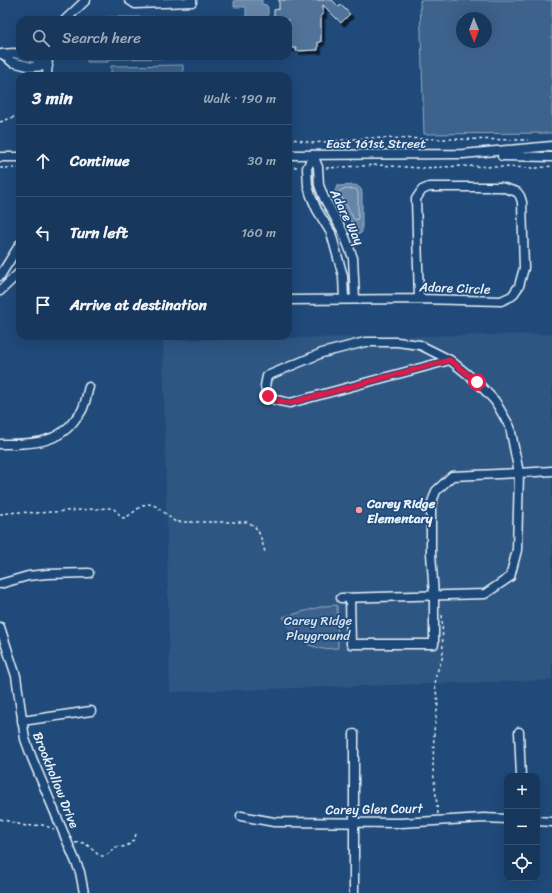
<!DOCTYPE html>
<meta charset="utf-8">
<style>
:root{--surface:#17385c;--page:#244365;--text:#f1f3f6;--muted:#9eacbb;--line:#365272}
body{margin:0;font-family:Sriracha,sans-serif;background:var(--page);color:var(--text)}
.controls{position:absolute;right:12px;bottom:12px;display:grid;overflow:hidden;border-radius:8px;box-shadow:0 4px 16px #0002}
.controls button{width:36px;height:36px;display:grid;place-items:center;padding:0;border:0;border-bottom:1px solid var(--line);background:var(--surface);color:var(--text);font:20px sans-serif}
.compass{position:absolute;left:456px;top:12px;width:36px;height:36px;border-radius:50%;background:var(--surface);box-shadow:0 4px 16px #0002;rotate:179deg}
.stop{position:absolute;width:12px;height:12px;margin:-9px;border:3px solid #e11d48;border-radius:50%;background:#fff}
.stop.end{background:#e11d48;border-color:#fff;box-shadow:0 1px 4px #0008}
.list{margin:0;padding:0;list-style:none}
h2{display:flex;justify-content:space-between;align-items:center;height:52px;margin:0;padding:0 16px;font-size:17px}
h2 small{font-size:13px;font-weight:400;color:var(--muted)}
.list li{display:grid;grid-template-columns:26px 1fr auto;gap:12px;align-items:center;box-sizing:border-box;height:72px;padding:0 16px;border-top:1px solid var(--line)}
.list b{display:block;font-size:15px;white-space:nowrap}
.list em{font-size:13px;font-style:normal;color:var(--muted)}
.icon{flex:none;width:22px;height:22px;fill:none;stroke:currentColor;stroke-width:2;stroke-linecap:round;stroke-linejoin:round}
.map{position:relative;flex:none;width:552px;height:893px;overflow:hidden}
.search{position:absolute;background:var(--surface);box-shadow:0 4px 16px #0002;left:16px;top:16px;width:276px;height:44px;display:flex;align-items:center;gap:10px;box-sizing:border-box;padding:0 14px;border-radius:12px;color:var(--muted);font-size:15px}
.panel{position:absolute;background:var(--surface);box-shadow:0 4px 16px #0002;left:16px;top:72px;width:276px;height:268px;border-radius:12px}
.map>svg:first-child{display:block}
.built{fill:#2e5683}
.green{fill:#3c628c;stroke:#92aac2;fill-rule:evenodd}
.water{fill:#6685a7;stroke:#9ab0c7}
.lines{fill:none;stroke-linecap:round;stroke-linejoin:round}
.shore{stroke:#b4c6d8;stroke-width:1}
.building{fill:#517399;stroke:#e8f1f8;filter:url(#shadow)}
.minor-casing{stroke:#e8f1f8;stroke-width:11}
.path{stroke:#e8f1f8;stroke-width:1.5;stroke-dasharray:3 3;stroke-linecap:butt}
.minor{stroke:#1f4a7a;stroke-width:8}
.route{stroke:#e11d48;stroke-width:5}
.poi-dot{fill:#ff9aa2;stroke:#1f4a7a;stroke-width:1.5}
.labels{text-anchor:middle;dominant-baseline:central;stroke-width:3.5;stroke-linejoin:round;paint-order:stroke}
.street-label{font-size:13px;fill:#e8f1f8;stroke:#1f4a7a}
.poi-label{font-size:13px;font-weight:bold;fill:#e8f1f8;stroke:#1f4a7a;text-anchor:start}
.park-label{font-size:13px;fill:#d7e3ed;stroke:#1f4a7a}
</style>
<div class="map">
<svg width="552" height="893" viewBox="0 0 552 893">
<defs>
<filter id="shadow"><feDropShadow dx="3.5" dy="3.5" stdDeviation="0" flood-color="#0009"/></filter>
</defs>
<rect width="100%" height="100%" fill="#1f4a7a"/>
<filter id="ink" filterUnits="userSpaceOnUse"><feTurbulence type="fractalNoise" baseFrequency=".025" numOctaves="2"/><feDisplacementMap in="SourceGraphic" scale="8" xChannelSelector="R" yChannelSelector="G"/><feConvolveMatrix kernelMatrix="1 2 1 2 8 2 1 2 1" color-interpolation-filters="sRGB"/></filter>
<g filter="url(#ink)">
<path class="built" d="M552 334V680L170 692 163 340Z"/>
<g class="green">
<path d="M420 0H552V133L424 134ZM462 18H486V42H462Z"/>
<rect x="107" y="17" width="104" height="3"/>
<path d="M87 56H210L209 58 108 59V62H87Z"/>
<path d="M183 65V76H111V66Z"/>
<path d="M337 605 338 648 322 649 309 645 293 634 283 617 324 606Z"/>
</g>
<g class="water">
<path d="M234 0H262V4L266 5 268 7V17L262 20H246V7H234Z"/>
<path d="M356 185 361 189 362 193V232L360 234 356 232 335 191 337 186Z"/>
</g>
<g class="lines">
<path class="shore" d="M355 189 357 190 358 194V219L356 220 354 219 339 192 341 190Z"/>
</g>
<path class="building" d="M279 0H332L339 7 341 5 350 14 341 23 323 5V15H321V42H318V50L296 51V48H288V20H274V10L279 9Z"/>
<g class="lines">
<g class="minor-casing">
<g id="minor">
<path d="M129 0 135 4 192 2V0"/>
<path d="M65 20 86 0"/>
<path d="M1 54 14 53 20 55"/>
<path d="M4 55 12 62 32 67 48 66"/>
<path d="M24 56 34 58 47 66"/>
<path d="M47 76 48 56"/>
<path d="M288 155 463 154 552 146"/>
<path d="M313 155 318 167 319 185 324 198 343 232 353 258 355 299"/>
<path d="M313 155 307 168 308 186 311 196 317 210 331 233 343 276 344 299"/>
<path d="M502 156 552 157"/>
<path d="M0 157H20"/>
<path d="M0 276 20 244"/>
<path d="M0 291 20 272"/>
<path d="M288 300 419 299 501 301 512 296 519 286 524 268 522 202 520 196 517 192 501 187H429L422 190 416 199 419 299"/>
<path d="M0 444C29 444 58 445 76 418 79 415 82 411 83 408 86 401 87 393 89 387"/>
<path d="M0 584 28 576 47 574 89 573"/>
<path d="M341 598 485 594 510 577 517 550 519 473 552 471"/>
<path d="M350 598 351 644H434V596L431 553V505L436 491 452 476 519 473 510 427 495 401 477 382 450 360 420 345 397 342H365L322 353 267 376 265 386 268 396 275 400 290 403 450 360"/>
<path d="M0 627 16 676 25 739 32 758 80 872 84 893"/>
<path d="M22 721 91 711"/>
<path d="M519 732 521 776"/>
<path d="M354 734V893"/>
<path d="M241 816 274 822 401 823 484 818 507 819"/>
<path d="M537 821 552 822"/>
</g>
</g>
<g class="path">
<path d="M0 122 20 115"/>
<path d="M288 138 313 143 366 138 528 140"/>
<path d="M288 167H300"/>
<path d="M0 168H20"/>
<path d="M326 168 378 165 421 168 462 166 537 168 552 166"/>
<path d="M0 514 18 512 38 513 109 508 114 509 123 518C131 516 135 510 142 506 154 498 167 517 176 522H246C260 525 261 540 265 552"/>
<path d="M438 814 433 769 434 731 438 703 435 685 436 675 443 656 442 612"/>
<path d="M0 819 26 826 43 825 54 829"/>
<path d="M75 843C91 838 96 863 108 854 111 852 112 849 115 847 125 848 133 845 136 834"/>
</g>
<use href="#minor" class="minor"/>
</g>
</g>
<g class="lines" filter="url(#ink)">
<path class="route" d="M268 396 275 400 290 403 450 360 477 382"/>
</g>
<circle class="poi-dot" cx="359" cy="510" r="4"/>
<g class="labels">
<g class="street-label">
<text x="376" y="143">East 161st Street</text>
<text transform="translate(347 217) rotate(64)">Adare Way</text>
<text transform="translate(455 288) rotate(2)">Adare Circle</text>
<text transform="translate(56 780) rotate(68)">Brookhollow Drive</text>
<text transform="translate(374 809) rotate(-1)">Carey Glen Court</text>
</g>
<g class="poi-label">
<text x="367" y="503">Carey Ridge<tspan x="367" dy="15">Elementary</tspan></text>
</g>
<g class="park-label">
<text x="318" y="620">Carey Ridge<tspan x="318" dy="15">Playground</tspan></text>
</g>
</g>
</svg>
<div class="controls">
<button>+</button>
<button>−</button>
<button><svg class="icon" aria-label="locate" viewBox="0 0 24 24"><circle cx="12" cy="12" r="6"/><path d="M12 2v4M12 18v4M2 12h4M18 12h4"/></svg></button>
</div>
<svg class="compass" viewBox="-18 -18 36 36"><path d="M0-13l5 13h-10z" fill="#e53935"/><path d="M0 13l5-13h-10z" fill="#9eacbb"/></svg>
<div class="stop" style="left:477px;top:382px"></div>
<div class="stop end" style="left:268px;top:396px"></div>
<div class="search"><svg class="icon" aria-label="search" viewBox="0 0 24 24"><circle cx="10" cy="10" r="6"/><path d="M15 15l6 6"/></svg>Search here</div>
<section class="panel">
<h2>3 min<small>Walk · 190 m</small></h2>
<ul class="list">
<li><svg class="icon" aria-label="ahead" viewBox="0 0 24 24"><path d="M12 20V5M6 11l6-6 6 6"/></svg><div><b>Continue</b></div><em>30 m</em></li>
<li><svg class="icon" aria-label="left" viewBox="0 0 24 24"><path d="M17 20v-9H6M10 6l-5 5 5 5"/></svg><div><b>Turn left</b></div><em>160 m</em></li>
<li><svg class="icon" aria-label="arrive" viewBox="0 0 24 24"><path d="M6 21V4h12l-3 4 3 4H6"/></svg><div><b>Arrive at destination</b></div></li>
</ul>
</section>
</div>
